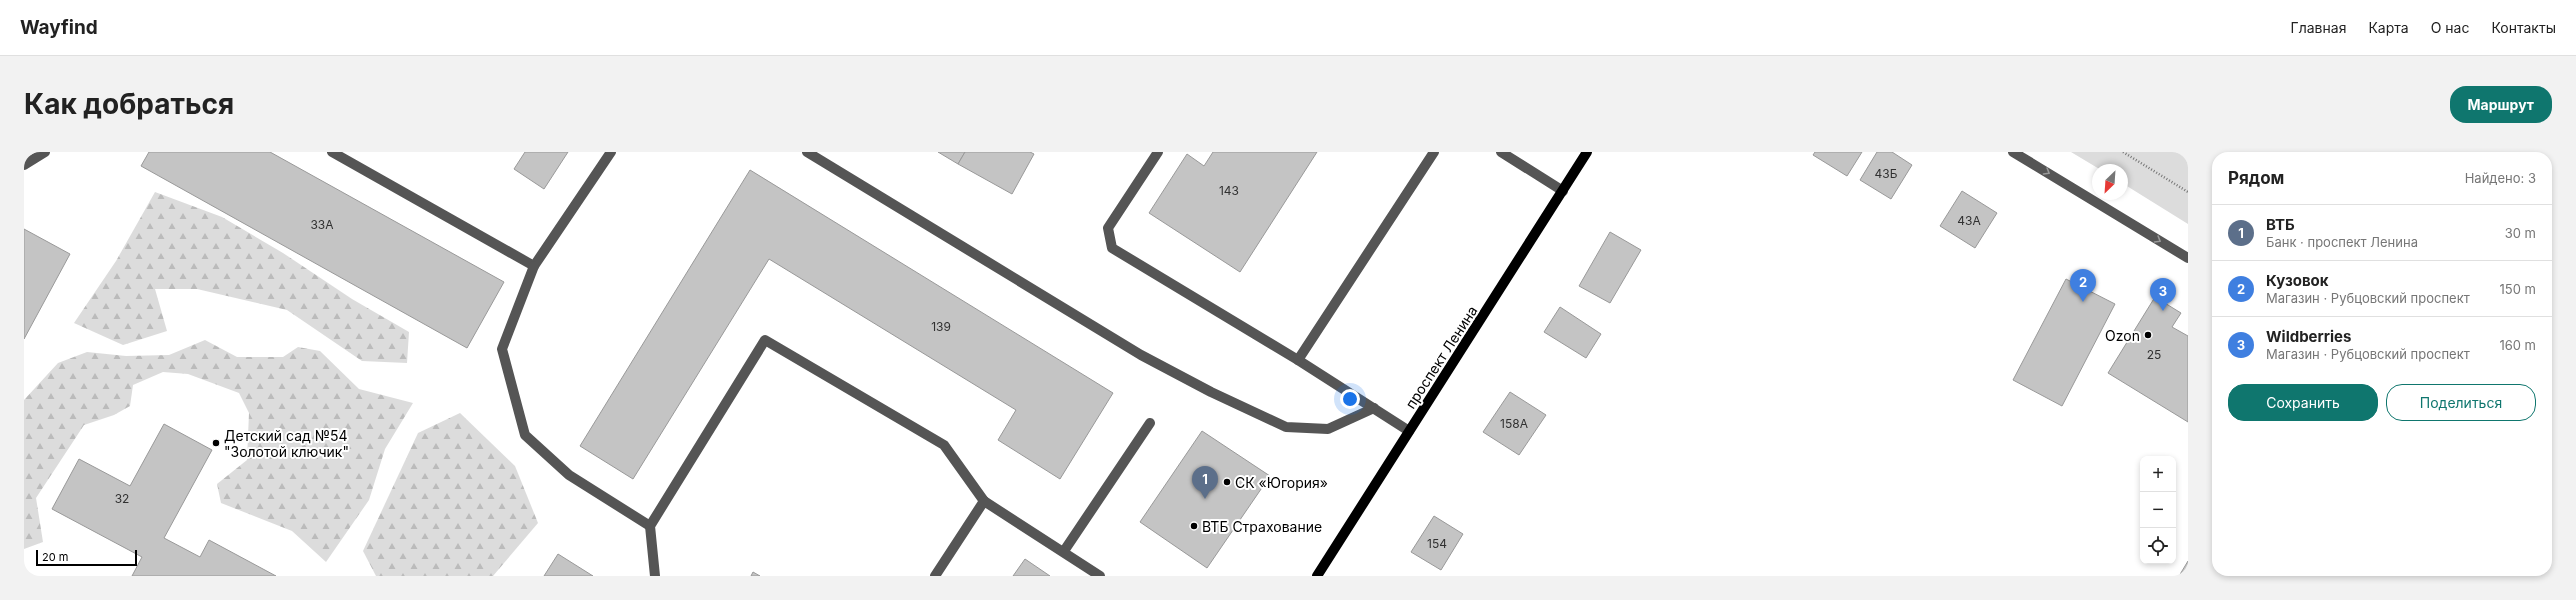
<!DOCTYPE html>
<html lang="ru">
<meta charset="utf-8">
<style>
:root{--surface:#fff;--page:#f2f2f2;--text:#222;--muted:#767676;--line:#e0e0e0;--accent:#0f766e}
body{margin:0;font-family:Inter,sans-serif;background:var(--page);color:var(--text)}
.controls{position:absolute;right:12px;bottom:12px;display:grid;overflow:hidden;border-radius:8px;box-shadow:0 2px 6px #0003}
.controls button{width:36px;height:36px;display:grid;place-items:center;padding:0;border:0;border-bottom:1px solid var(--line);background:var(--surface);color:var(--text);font:20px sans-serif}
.compass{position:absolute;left:2068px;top:12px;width:36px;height:36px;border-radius:50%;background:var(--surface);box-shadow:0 2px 6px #0003;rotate:205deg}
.scale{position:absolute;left:12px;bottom:10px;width:101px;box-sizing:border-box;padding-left:4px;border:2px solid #000;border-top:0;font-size:11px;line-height:14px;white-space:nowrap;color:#000;-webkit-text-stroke:3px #fff;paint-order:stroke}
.you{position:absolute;left:1326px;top:247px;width:14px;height:14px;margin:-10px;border:3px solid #fff;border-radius:50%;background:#1a73e8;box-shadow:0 0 0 6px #1a73e833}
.badge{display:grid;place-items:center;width:26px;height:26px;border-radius:50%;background:var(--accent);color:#fff;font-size:13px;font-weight:700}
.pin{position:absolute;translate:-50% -33px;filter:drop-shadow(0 1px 2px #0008)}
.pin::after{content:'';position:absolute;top:21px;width:14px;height:12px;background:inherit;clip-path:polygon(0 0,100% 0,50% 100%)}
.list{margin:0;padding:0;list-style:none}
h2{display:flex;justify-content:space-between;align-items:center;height:52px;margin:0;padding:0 16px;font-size:17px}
h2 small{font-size:13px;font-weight:400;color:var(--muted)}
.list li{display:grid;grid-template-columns:26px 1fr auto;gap:12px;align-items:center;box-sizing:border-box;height:56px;padding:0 16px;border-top:1px solid var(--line)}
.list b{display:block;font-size:15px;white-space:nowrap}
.list p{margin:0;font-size:13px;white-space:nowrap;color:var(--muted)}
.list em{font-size:13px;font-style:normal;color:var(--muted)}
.actions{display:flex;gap:8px;padding:12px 16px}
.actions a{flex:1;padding:9px 0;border:1px solid var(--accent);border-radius:16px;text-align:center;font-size:14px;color:var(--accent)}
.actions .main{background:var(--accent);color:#fff}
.icon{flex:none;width:22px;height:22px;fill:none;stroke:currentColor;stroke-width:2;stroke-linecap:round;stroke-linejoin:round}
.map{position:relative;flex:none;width:2164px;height:424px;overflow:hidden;border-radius:16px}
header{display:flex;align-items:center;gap:24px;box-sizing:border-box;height:56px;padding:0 20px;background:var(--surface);border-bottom:1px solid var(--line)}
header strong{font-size:19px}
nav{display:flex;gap:22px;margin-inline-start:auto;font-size:14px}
.intro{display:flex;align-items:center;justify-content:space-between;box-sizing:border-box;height:96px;padding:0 24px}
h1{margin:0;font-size:28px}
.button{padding:10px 18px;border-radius:16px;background:var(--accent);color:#fff;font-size:14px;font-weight:700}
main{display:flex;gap:24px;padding:0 24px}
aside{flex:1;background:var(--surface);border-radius:16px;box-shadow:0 2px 6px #0003}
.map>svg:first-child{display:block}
.forest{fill:url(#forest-firs)}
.green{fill:#dcdcdc}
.building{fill:#c4c4c4;stroke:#999}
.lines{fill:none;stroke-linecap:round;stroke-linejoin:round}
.path{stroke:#777;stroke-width:2.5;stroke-dasharray:1 2;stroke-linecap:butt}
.minor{stroke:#555;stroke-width:10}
.major{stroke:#000;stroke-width:10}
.oneway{stroke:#999}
.poi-dot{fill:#000;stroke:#fff;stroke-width:1.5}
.labels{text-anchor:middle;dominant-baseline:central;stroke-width:4;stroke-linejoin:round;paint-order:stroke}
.number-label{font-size:12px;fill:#313131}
.poi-label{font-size:14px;fill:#000;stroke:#fff;text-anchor:start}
.street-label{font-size:14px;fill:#000;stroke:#fff}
</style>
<header>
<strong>Wayfind</strong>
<nav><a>Главная</a><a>Карта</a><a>О нас</a><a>Контакты</a></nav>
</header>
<div class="intro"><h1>Как добраться</h1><a class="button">Маршрут</a></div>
<main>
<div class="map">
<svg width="2164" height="424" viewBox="0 0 2164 424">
<defs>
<pattern id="forest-firs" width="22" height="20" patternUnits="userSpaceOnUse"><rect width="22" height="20" fill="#dcdcdc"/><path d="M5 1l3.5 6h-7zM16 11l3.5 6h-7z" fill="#bbb"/></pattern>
</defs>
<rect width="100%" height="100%" fill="#fff"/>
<g class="forest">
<path d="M131 40 198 65 259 101 328 147 385 180 383 211 338 209 263 158 173 137H131L143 179 99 193 50 171 92 109Z"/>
<path d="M181 188 213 205H259L274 195 296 199 335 237 389 251 361 297 345 348 302 410 268 379 197 351 193 332 223 308 225 261 215 241 164 222 139 220 109 233 106 254 90 263 60 273 12 346 19 390 0 397V248L34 211 63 200 102 204 145 203Z"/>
<path d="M436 261 491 314 514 371 469 424H352L339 399 394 281Z"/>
</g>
<path class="green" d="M2047 0H2164V72L2098 31V18H2077Z"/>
<g class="building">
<path d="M125 0H246L480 130 443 196 117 14Z"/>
<path d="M501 0H544L520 37 490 17Z"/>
<path d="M914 0H941L934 12Z"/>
<path d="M941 0H1006L1010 2 988 42 934 12Z"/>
<path d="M1189 0H1293L1216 120 1125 61 1163 2 1180 14Z"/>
<path d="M1791 0H1838L1823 24 1789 3Z"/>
<path d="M1853 0H1868L1888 13 1867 47 1836 28Z"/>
<path d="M726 18 1089 241 1036 327 974 288 992 258 745 107 609 327 556 294Z"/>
<path d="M1938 39 1973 61 1951 96 1916 74Z"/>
<path d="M0 77 46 102 0 187Z"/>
<path d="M1586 80 1617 98 1586 151 1555 134Z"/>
<path d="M2042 127 2091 152 2038 254 1989 228Z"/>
<path d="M2131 145 2157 161 2148 175 2164 184V270L2084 221Z"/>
<path d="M1536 155 1577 182 1562 206 1520 180Z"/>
<path d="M1486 240 1522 263 1495 303 1459 280Z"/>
<path d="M140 272 188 298 140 386 176 405 185 388 252 424H108L118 405 28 357 55 307 106 334Z"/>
<path d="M1178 279 1246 324 1183 416 1116 370Z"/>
<path d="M1410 364 1439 382 1417 418 1387 400Z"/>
<path d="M534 402 569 424H520Z"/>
<path d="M1001 407 1026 424H989Z"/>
<path d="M2164 409V424H2155Z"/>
<path d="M729 420 736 424H727Z"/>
</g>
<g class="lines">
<path class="path" d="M2099 0 2164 40"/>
<g class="minor">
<path d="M308 0 510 114 587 0"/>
<path d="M783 0 1117 203 1187 240 1262 275 1304 277 1350 256"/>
<path d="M1134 0 1084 76 1088 96 1274 208 1385 279"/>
<path d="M1477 0 1539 39"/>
<path d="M1989 0 2164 106"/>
<path d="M0 13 21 0"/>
<path d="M510 114 478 197 501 283 545 323 626 374"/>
<path d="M1274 208 1410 0"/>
<path d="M1040 399 1126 271"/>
<path d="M631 424 626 374 741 188 920 293 960 349"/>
<path d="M911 424 960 349 1076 424"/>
</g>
<path class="major" d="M1293 424 1563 0"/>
</g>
<defs><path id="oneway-chevron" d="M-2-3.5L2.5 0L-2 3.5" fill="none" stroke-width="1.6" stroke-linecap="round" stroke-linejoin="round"/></defs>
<g class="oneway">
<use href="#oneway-chevron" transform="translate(2023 20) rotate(31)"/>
<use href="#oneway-chevron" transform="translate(2134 88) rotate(31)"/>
</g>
<g class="poi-dot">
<circle cx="2124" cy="183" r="4"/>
<circle cx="192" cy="291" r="4"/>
<circle cx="1203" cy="330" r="4"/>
<circle cx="1170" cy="374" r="4"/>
</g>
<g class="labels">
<g class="number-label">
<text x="1862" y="21">43Б</text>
<text x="1205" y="38">143</text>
<text x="1945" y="68">43А</text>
<text x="298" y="72">33А</text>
<text x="917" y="174">139</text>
<text x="2130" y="202">25</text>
<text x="1490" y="271">158А</text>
<text x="98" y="346">32</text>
<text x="1413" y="391">154</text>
</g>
<g class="poi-label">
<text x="2116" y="183" text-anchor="end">Ozon</text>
<text x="200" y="283">Детский сад №54<tspan x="200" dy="16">"Золотой ключик"</tspan></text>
<text x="1211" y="330">СК «Югория»</text>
<text x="1178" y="374">ВТБ Страхование</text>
</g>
<g class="street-label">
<text transform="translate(1417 205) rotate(-57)">проспект Ленина</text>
</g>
</g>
</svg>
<div class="controls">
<button>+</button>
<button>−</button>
<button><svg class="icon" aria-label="locate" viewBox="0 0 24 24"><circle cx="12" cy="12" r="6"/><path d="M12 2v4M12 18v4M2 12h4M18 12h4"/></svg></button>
</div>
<svg class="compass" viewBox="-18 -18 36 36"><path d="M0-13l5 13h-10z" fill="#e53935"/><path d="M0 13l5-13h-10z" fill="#767676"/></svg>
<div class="scale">20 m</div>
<div class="you"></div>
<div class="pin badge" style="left:1181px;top:347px;background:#5c6f8a">1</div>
<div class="pin badge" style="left:2059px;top:150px;background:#3f7fe0">2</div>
<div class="pin badge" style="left:2139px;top:159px;background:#3f7fe0">3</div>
</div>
<aside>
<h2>Рядом<small>Найдено: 3</small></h2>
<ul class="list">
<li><span class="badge" style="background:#5c6f8a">1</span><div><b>ВТБ</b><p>Банк · проспект Ленина</p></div><em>30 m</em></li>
<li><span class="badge" style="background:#3f7fe0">2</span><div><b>Кузовок</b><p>Магазин · Рубцовский проспект</p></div><em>150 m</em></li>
<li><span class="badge" style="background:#3f7fe0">3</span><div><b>Wildberries</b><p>Магазин · Рубцовский проспект</p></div><em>160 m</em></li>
</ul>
<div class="actions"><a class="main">Сохранить</a><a>Поделиться</a></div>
</aside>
</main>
